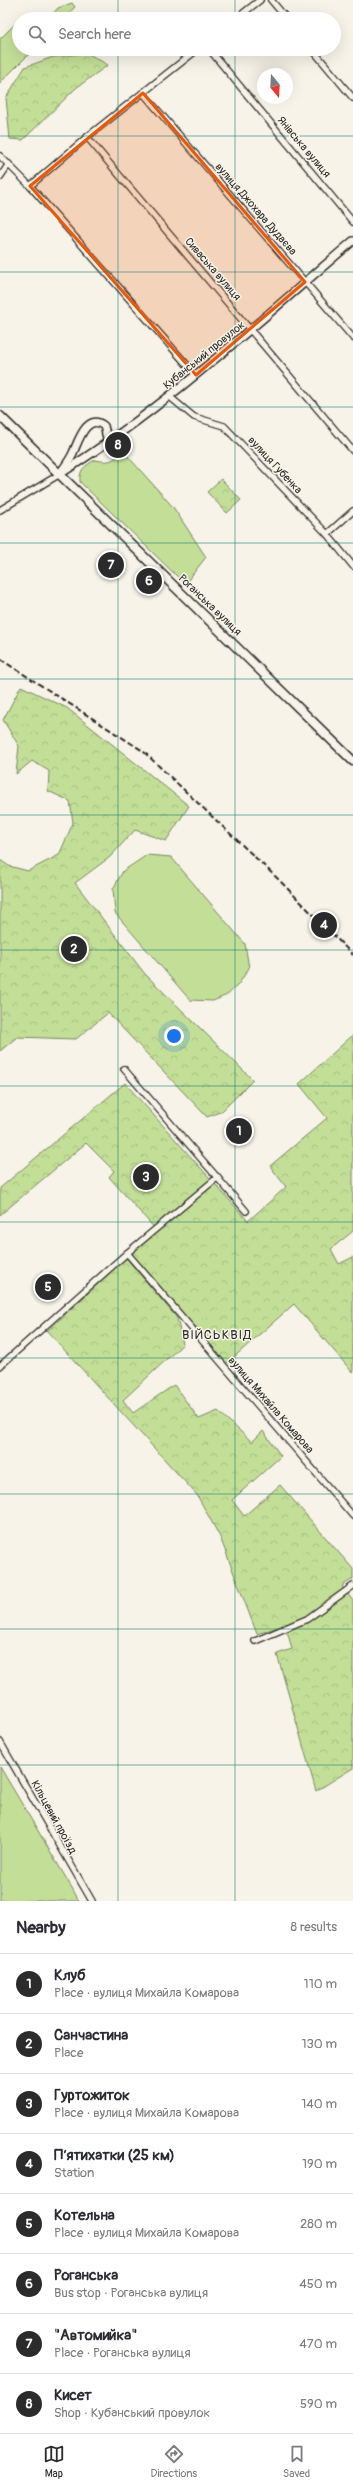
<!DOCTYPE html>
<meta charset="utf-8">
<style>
:root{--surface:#fff;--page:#f2f2f3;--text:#2b2b33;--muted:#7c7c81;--line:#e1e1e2;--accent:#2b2b2b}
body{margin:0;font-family:Pangolin,sans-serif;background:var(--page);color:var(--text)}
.compass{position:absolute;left:257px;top:68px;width:36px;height:36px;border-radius:50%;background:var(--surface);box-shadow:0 4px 16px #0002;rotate:162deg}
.you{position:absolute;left:174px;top:1036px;width:14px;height:14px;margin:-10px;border:3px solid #fff;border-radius:50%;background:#1a73e8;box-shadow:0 0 0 6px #1a73e833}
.badge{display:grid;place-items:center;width:26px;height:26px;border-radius:50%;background:var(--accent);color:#fff;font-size:13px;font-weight:700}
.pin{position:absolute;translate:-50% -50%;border:2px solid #fff;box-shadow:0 1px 4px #0006}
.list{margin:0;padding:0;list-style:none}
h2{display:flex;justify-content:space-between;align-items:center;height:52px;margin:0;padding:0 16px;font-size:17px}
h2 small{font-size:13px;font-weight:400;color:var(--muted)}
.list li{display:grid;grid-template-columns:26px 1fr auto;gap:12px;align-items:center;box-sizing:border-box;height:60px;padding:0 16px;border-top:1px solid var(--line)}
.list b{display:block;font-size:15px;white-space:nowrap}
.list p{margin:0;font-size:13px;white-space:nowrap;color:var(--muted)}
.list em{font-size:13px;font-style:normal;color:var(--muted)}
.icon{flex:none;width:22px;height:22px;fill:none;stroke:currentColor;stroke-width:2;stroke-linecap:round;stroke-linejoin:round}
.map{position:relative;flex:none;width:353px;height:1901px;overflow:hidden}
.search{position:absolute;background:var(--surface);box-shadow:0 4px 16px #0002;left:12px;right:12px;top:12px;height:44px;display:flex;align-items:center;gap:10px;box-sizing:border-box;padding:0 14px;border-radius:22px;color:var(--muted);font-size:15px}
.sheet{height:532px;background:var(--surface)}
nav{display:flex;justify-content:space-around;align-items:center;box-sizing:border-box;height:56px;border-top:1px solid var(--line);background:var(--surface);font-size:11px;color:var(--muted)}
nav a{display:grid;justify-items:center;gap:2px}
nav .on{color:var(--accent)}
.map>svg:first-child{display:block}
.grass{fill:#c3df97;stroke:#778561}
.forest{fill:url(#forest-crowns);stroke:#778561}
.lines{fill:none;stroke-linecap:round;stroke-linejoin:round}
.minor-casing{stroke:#2b2b2b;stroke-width:8}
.tertiary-casing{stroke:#2b2b2b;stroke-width:10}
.secondary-casing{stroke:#2b2b2b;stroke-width:11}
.minor{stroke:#f7f3e8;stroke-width:5.5}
.tertiary{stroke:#f7f3e8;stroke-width:7}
.secondary{stroke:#f7f3e8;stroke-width:8}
.rail{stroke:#2b2b2b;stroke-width:2;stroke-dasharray:6 3;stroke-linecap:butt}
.marked{fill:#e8590c;fill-opacity:0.2;stroke:#e8590c;stroke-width:3;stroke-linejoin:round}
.grid{fill:none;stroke:#0f766e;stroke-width:1;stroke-opacity:0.55}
.labels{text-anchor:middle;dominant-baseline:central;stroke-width:3;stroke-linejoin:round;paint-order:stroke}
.street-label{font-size:11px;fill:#2b2b2b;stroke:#f7f3e8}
.quarter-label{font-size:13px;letter-spacing:1px;fill:#2b2b2b;stroke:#f7f3e8}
</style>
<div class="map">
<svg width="353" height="1901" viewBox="0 0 353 1901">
<defs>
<pattern id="forest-crowns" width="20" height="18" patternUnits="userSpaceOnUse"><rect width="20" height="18" fill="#c3df97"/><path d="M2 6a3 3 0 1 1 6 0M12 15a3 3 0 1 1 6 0" fill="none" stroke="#a8c082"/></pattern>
</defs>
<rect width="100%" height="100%" fill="#f7f3e8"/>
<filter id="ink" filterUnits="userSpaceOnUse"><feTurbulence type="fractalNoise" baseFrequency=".025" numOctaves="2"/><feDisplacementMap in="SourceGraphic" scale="8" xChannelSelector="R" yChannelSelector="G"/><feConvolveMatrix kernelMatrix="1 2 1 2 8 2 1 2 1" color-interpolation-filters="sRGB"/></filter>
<g filter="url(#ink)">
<g class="grass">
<path d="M72 3 75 7 63 19H48L58 8Z"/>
<path d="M19 20V49H34L0 83V39Z"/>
<path d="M124 452 173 507 206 557 185 584 80 482C79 469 85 466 95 460 111 463 111 461 124 452Z"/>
<path d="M147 855 171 857 245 944 249 968 238 985 227 995 213 1001 190 1000 115 913 113 889 123 871Z"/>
<path d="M0 1767 72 1888 79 1901H0Z"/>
</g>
<g class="forest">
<path d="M87 53 108 65 76 88 23 140 10 139 6 98 25 67 53 57Z"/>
<path d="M221 479 241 500 227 513 207 492Z"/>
<path d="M21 686 67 708 189 806 166 841 135 830 110 857 75 883 145 974 253 1080 222 1111 207 1117 108 1013 76 1039 17 1037 0 1051V860L9 866 28 871 59 855 73 823 70 801 48 791 49 771 32 761 16 774 19 746 3 720Z"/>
<path d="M353 1035V1231L331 1249 339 1264 353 1257V1373L294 1304 226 1364 131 1254 157 1231 109 1177 114 1171 86 1143 0 1215V1188L125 1083 248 1221 286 1187 270 1166 327 1118 299 1084Z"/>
<path d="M126 1258 177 1318 183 1344 123 1400 133 1413 174 1385 199 1419 218 1411 252 1442 263 1431 281 1456 232 1500 244 1516 280 1485 353 1569V1579L342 1586 353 1601V1768L316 1791 277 1654 292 1649 288 1634 278 1627 257 1634 220 1537 197 1495 47 1331Z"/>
</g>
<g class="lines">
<g class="minor-casing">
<g id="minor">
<path d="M271 0 287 19"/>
<path d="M236 19 260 0"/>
<path d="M209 49 353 222"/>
<path d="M312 49 353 98"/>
<path d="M143 93 353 338"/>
<path d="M87 137 353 451"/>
<path d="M0 156 30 186 87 137 198 49"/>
<path d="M0 177 9 164"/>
<path d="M30 186 196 375"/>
<path d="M170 397 194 417 224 426 327 534 353 566"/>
<path d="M0 510 60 474"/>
<path d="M327 534 353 511"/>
<path d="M124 1069 246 1211"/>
<path d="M127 1253 353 1516"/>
<path d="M0 1366 127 1253 218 1177"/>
<path d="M255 1641 307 1619 353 1586"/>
<path d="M0 1742 92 1901"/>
</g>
</g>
<g class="tertiary-casing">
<g id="tertiary">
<path d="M61 472C65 466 70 460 73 453 78 442 87 412 104 426L108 442"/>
<path d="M60 474C166 407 258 322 353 241"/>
</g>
</g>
<g class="secondary-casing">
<path id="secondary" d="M0 416 353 761"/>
</g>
<use href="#minor" class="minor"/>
<use href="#tertiary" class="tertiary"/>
<use href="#secondary" class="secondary"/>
<path class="rail" d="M0 659 143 751 277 878 353 955"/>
</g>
</g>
<path class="marked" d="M143 93 305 282 196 375 30 186Z"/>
<path class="grid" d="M118 0V19M235 0V19M118 49V1901M235 49V1901M0 136H353M0 272H353M0 407H353M0 543H353M0 679H353M0 815H353M0 950H353M0 1086H353M0 1222H353M0 1358H353M0 1494H353M0 1629H353M0 1765H353"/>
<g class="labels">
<g class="street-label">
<text transform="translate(304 147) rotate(50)">Янівська вулиця</text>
<text transform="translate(256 209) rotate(49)">вулиця Джохара Дудаєва</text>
<text transform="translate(213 269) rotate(49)">Сиваська вулиця</text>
<text transform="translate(204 355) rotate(-39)">Кубанський провулок</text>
<text transform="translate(275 465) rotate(47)">вулиця Губенка</text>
<text transform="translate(210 605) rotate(44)">Роганська вулиця</text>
<text transform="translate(271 1405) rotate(49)">вулиця Михайла Комарова</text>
<text transform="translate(54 1817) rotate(61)">Кільцевий проїзд</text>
</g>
<g class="quarter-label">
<text x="217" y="1335">ВІЙСЬКВІД</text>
</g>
</g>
</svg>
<svg class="compass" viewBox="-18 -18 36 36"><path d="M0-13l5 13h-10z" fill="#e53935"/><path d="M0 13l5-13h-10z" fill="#7c7c81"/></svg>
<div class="you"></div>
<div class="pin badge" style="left:239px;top:1131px">1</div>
<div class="pin badge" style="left:74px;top:949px">2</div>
<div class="pin badge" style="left:146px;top:1177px">3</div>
<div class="pin badge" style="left:324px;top:925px">4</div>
<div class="pin badge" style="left:48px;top:1287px">5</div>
<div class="pin badge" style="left:149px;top:581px">6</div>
<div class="pin badge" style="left:111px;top:565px">7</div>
<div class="pin badge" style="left:118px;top:445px">8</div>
<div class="search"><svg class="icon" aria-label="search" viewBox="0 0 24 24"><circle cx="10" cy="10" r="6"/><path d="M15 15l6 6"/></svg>Search here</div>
</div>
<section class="sheet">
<h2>Nearby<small>8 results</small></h2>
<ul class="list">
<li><span class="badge">1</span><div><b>Клуб</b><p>Place · вулиця Михайла Комарова</p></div><em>110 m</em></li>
<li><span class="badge">2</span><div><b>Санчастина</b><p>Place</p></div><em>130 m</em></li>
<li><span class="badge">3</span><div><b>Гуртожиток</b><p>Place · вулиця Михайла Комарова</p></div><em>140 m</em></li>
<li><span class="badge">4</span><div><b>Пʼятихатки (25 км)</b><p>Station</p></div><em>190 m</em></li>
<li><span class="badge">5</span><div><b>Котельна</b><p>Place · вулиця Михайла Комарова</p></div><em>280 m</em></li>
<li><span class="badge">6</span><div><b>Роганська</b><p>Bus stop · Роганська вулиця</p></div><em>450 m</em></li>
<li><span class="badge">7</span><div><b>&quot;Автомийка&quot;</b><p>Place · Роганська вулиця</p></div><em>470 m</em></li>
<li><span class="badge">8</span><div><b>Кисет</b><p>Shop · Кубанський провулок</p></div><em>590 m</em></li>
</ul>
</section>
<nav>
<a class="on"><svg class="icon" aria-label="map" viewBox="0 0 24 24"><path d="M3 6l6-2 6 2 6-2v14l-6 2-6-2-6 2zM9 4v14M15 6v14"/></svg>Map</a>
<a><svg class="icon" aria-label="directions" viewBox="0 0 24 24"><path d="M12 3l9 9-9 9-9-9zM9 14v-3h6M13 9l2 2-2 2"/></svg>Directions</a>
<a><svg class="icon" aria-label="saved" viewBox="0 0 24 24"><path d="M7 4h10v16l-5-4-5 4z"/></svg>Saved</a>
</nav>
